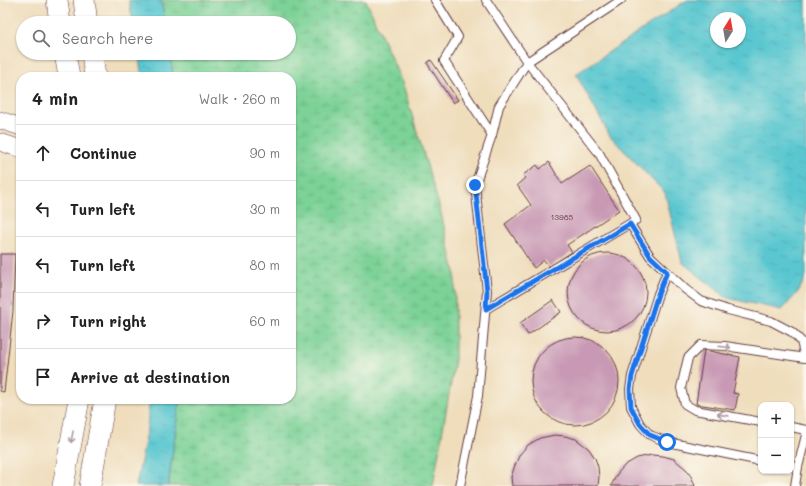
<!DOCTYPE html>
<meta charset="utf-8">
<style>
:root{--surface:#fff;--page:#f6f6f6;--text:#222;--muted:#767676;--line:#e0e0e0}
body{margin:0;font-family:Mali,sans-serif;background:var(--page);color:var(--text)}
.controls{position:absolute;right:12px;bottom:12px;display:grid;overflow:hidden;border-radius:8px;box-shadow:0 1px 3px #0004}
.controls button{width:36px;height:36px;display:grid;place-items:center;padding:0;border:0;border-bottom:1px solid var(--line);background:var(--surface);color:var(--text);font:20px sans-serif}
.compass{position:absolute;left:710px;top:12px;width:36px;height:36px;border-radius:50%;background:var(--surface);box-shadow:0 1px 3px #0004;rotate:11deg}
.stop{position:absolute;width:12px;height:12px;margin:-9px;border:3px solid #1a73e8;border-radius:50%;background:#fff}
.stop.end{background:#1a73e8;border-color:#fff;box-shadow:0 1px 4px #0008}
.list{margin:0;padding:0;list-style:none}
h2{display:flex;justify-content:space-between;align-items:center;height:52px;margin:0;padding:0 16px;font-size:17px}
h2 small{font-size:13px;font-weight:400;color:var(--muted)}
.list li{display:grid;grid-template-columns:26px 1fr auto;gap:12px;align-items:center;box-sizing:border-box;height:56px;padding:0 16px;border-top:1px solid var(--line)}
.list b{display:block;font-size:15px;white-space:nowrap}
.list em{font-size:13px;font-style:normal;color:var(--muted)}
.icon{flex:none;width:22px;height:22px;fill:none;stroke:currentColor;stroke-width:2;stroke-linecap:round;stroke-linejoin:round}
.map{position:relative;flex:none;width:806px;height:486px;overflow:hidden}
.search{position:absolute;background:var(--surface);box-shadow:0 1px 3px #0004;left:16px;top:16px;width:280px;height:44px;display:flex;align-items:center;gap:10px;box-sizing:border-box;padding:0 14px;border-radius:22px;color:var(--muted);font-size:15px}
.panel{position:absolute;background:var(--surface);box-shadow:0 1px 3px #0004;left:16px;top:72px;width:280px;height:332px;border-radius:16px}
.map>svg:first-child{display:block}
.wetland{fill:url(#wetland-marsh);stroke:#637861}
.water{fill:url(#water-ripples);stroke:#52737e;fill-rule:evenodd}
.building{fill:#c898b4}
.lines{fill:none;stroke-linecap:round;stroke-linejoin:round}
.service-casing{stroke:#633c41;stroke-width:10}
.minor-casing{stroke:#633c41;stroke-width:18}
.tertiary-casing{stroke:#633c41;stroke-width:22}
.service{stroke:#fff;stroke-width:8}
.minor{stroke:#fff;stroke-width:17}
.tertiary{stroke:#fff;stroke-width:21}
.oneway{stroke:#ae9aa0}
.route{stroke:#1a73e8;stroke-width:5}
.labels{text-anchor:middle;dominant-baseline:central;stroke-width:4;stroke-linejoin:round;paint-order:stroke}
.number-label{font-size:8px;fill:#6a3d4d}
</style>
<div class="map">
<svg width="806" height="486" viewBox="0 0 806 486">
<defs>
<pattern id="wetland-marsh" width="20" height="14" patternUnits="userSpaceOnUse"><rect width="20" height="14" fill="#7cd297"/><path d="M1 5h8M5 5V1M11 12h8M15 12V8" fill="none" stroke="#6db482"/></pattern>
<pattern id="water-ripples" width="26" height="14" patternUnits="userSpaceOnUse"><rect width="26" height="14" fill="#5ac7d0"/><path d="M2 4q2-2 4 0t4 0M15 11q2-2 4 0t4 0" fill="none" stroke="#50aab3"/></pattern>
</defs>
<rect width="100%" height="100%" fill="#fbf7ec"/>
<filter id="ink" filterUnits="userSpaceOnUse"><feTurbulence type="fractalNoise" baseFrequency=".025" numOctaves="2"/><feDisplacementMap in="SourceGraphic" scale="8" xChannelSelector="R" yChannelSelector="G"/><feConvolveMatrix kernelMatrix="1 2 1 2 8 2 1 2 1" color-interpolation-filters="sRGB"/></filter>
<filter id="wash" filterUnits="userSpaceOnUse"><feTurbulence type="fractalNoise" baseFrequency=".012" numOctaves="4" result="noise"/><feDisplacementMap in="SourceGraphic" scale="16" xChannelSelector="R" yChannelSelector="G"/><feGaussianBlur stdDeviation="0.9" result="paint"/><feColorMatrix in="noise" values="0 0 0 0 0 0 0 0 0 0 0 0 0 0 0 0 0 1.4 0 .05"/><feComposite in="paint" operator="in"/></filter>
<g filter="url(#wash)">
<rect width="100%" height="100%" fill="#efddbb"/>
<path class="wetland" d="M161 0H366L403 85 439 205 455 272V360L433 486H168L180 399H291V77H173L170 53H289V23H165Z"/>
<g class="water">
<path d="M129 0H161L165 23H133Z"/>
<path d="M687 0H806V277L798 292 782 310 727 298 682 262 665 193 610 136 576 74ZM716 18H740V42H716Z"/>
<path d="M138 53H170L173 77H142Z"/>
<path d="M150 399H180L168 486H136L146 436Z"/>
</g>
<g id="blocks">
<g class="building">
<path d="M431 60 458 100 453 103 427 63Z"/>
<path d="M549 162 562 184 590 166 619 210 567 245 572 252 549 267 544 260 534 268 505 224 531 205 517 185 525 178 523 175 537 165 540 169Z"/>
<circle cx="607" cy="292" r="39"/>
<path d="M0 254H15L13 311 4 392 0 391Z"/>
<path d="M553 300 561 312 528 335 520 323Z"/>
<circle cx="575" cy="381" r="44"/>
<path d="M704 350 740 357 733 393 738 394 735 410 696 404Z"/>
<path d="M555 435 565 436 576 439 589 449 595 458 598 467 599 477 598 486H512L511 477 515 465 520 454 528 445 540 438Z"/>
<path d="M652 455 663 456 674 459 687 470 692 478 695 486H611L617 474 625 465 637 458Z"/>
</g>
</g>
</g>
<g filter="url(#ink)">
<use href="#blocks" fill-opacity="0" stroke="#633c41" stroke-width="1"/>
<g class="lines">
<g class="service-casing">
<g id="service">
<path d="M435 0 458 37 444 61 492 135"/>
<path d="M630 224 650 256 685 289 701 301 728 310 771 321 792 332 801 341 805 358H806"/>
<path d="M667 272 658 294 632 376 630 389 631 407 640 424 650 435 667 442 761 461"/>
<path d="M486 309 636 220 599 153 527 62 486 0"/>
<path d="M761 422 695 410 685 404 681 388 688 358 701 345 725 346 805 358"/>
<path d="M791 427 806 430"/>
<path d="M460 486 478 396 487 291 475 185 492 135 499 106 527 62 621 0"/>
<path d="M795 486 798 467 806 435"/>
</g>
</g>
<g class="minor-casing">
<g id="minor">
<path d="M0 120 21 127"/>
<path d="M0 142 21 149"/>
</g>
</g>
<g class="tertiary-casing">
<g id="tertiary">
<path d="M57 0 60 23"/>
<path d="M84 0 87 23"/>
<path d="M65 53 69 77"/>
<path d="M92 53 95 77"/>
<path d="M63 486 79 399"/>
<path d="M90 486 105 399"/>
</g>
</g>
<use href="#service" class="service"/>
<use href="#minor" class="minor"/>
<use href="#tertiary" class="tertiary"/>
</g>
<defs><path id="oneway-shaft" d="M-6 0H5M1.5-3L5.5 0L1.5 3" fill="none" stroke-width="1.6" stroke-linecap="round" stroke-linejoin="round"/></defs>
<g class="oneway">
<use href="#oneway-shaft" transform="translate(725 347) rotate(6)"/>
<use href="#oneway-shaft" transform="translate(723 415) rotate(-170)"/>
<use href="#oneway-shaft" transform="translate(72 437) rotate(101)"/>
</g>
</g>
<g class="lines" filter="url(#ink)">
<path class="route" d="M475 185 487 291 486 309 630 224 650 256 667 272 658 294 632 376 630 389 631 407 640 424 650 435 667 442"/>
</g>
<g class="labels">
<g class="number-label">
<text x="562" y="217">13985</text>
</g>
</g>
</svg>
<div class="controls">
<button>+</button>
<button>−</button>
</div>
<svg class="compass" viewBox="-18 -18 36 36"><path d="M0-13l5 13h-10z" fill="#e53935"/><path d="M0 13l5-13h-10z" fill="#767676"/></svg>
<div class="stop" style="left:667px;top:442px"></div>
<div class="stop end" style="left:475px;top:185px"></div>
<div class="search"><svg class="icon" aria-label="search" viewBox="0 0 24 24"><circle cx="10" cy="10" r="6"/><path d="M15 15l6 6"/></svg>Search here</div>
<section class="panel">
<h2>4 min<small>Walk · 260 m</small></h2>
<ul class="list">
<li><svg class="icon" aria-label="ahead" viewBox="0 0 24 24"><path d="M12 20V5M6 11l6-6 6 6"/></svg><div><b>Continue</b></div><em>90 m</em></li>
<li><svg class="icon" aria-label="left" viewBox="0 0 24 24"><path d="M17 20v-9H6M10 6l-5 5 5 5"/></svg><div><b>Turn left</b></div><em>30 m</em></li>
<li><svg class="icon" aria-label="left" viewBox="0 0 24 24"><path d="M17 20v-9H6M10 6l-5 5 5 5"/></svg><div><b>Turn left</b></div><em>80 m</em></li>
<li><svg class="icon" aria-label="right" viewBox="0 0 24 24"><path d="M7 20v-9h11M14 6l5 5-5 5"/></svg><div><b>Turn right</b></div><em>60 m</em></li>
<li><svg class="icon" aria-label="arrive" viewBox="0 0 24 24"><path d="M6 21V4h12l-3 4 3 4H6"/></svg><div><b>Arrive at destination</b></div></li>
</ul>
</section>
</div>
